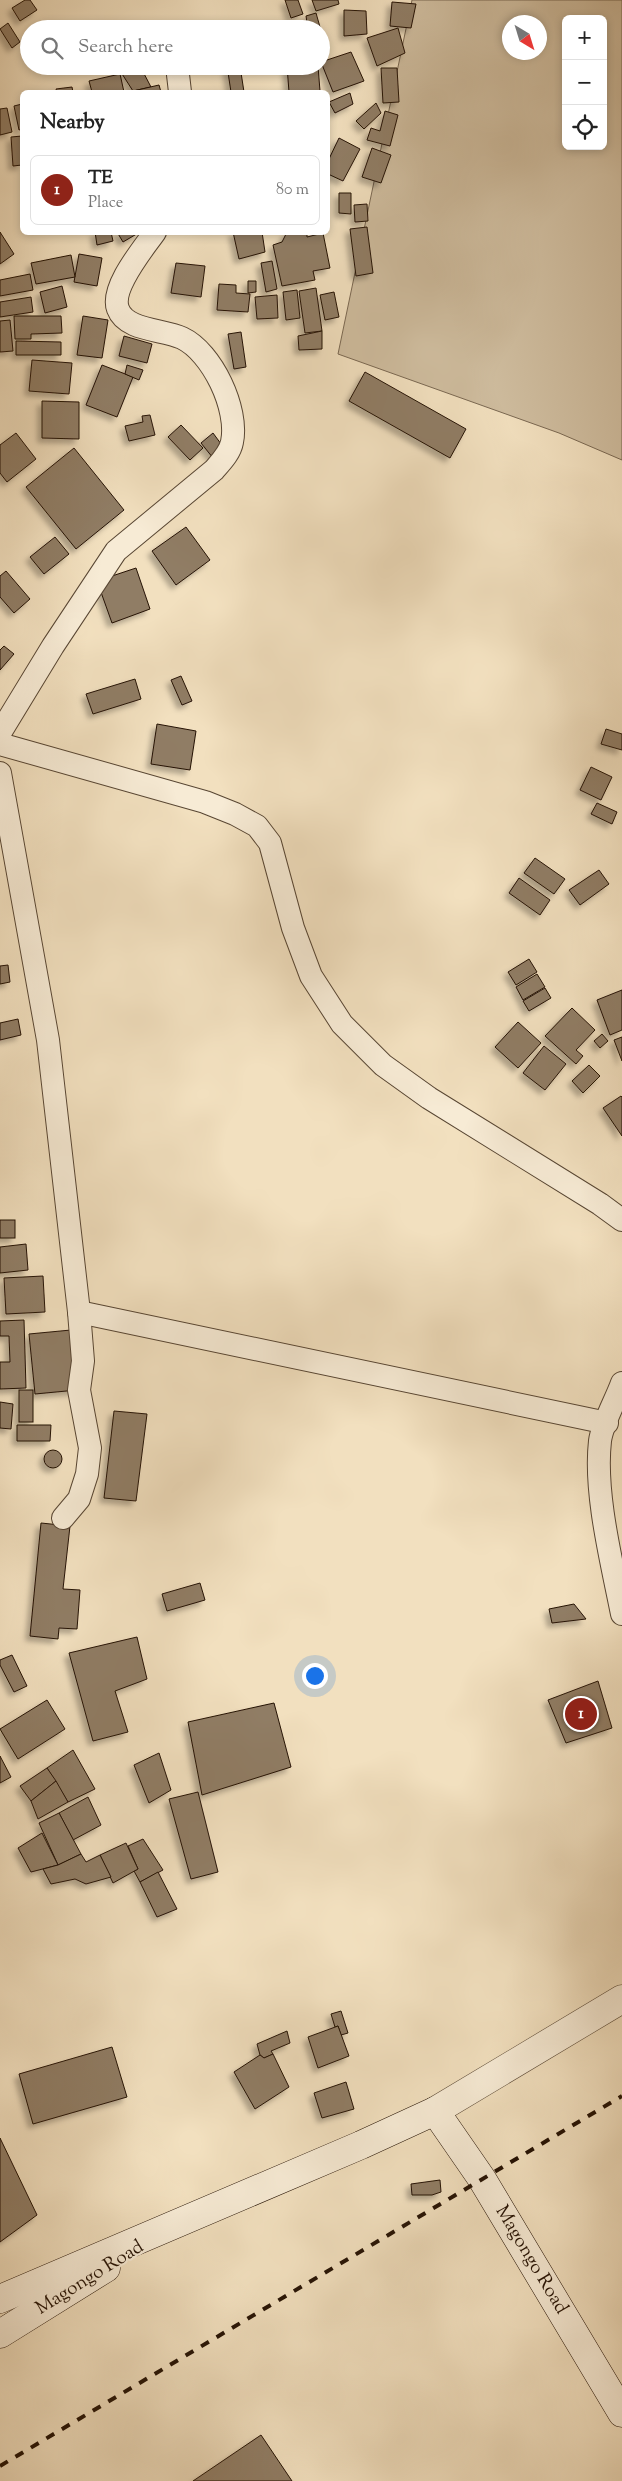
<!DOCTYPE html>
<meta charset="utf-8">
<style>
:root{--surface:#fff;--page:#f2f2f2;--text:#222;--muted:#767676;--line:#e0e0e0;--accent:#8f2418}
body{margin:0;font-family:"Sorts Mill Goudy",serif;background:var(--page);color:var(--text)}
.controls{position:absolute;right:15px;top:15px;display:grid;overflow:hidden;border-radius:8px;box-shadow:0 2px 8px #0003}
.controls button{width:45px;height:45px;display:grid;place-items:center;padding:0;border:0;border-bottom:1px solid var(--line);background:var(--surface);color:var(--text);font:25px sans-serif}
.compass{position:absolute;left:502px;top:15px;width:45px;height:45px;border-radius:50%;background:var(--surface);box-shadow:0 2px 8px #0003;rotate:142deg}
.you{position:absolute;left:314px;top:1675px;width:18px;height:18px;margin:-12px;border:4px solid #fff;border-radius:50%;background:#1a73e8;box-shadow:0 0 0 8px #1a73e833}
.badge{display:grid;place-items:center;width:32px;height:32px;border-radius:50%;background:var(--accent);color:#fff;font-size:16px;font-weight:700}
.pin{position:absolute;translate:-50% -50%;border:2px solid #fff;box-shadow:0 1px 5px #0006}
.list{margin:0;padding:0;list-style:none}
h2{display:flex;justify-content:space-between;align-items:center;height:65px;margin:0;padding:0 20px;font-size:21px}
h2 small{font-size:16px;font-weight:400;color:var(--muted)}
.list li{display:grid;grid-template-columns:32px 1fr auto;gap:15px;align-items:center;box-sizing:border-box;height:70px;margin:0 10px 10px;padding:0 10px;border:1px solid var(--line);border-radius:8px}
.list b{display:block;font-size:19px;white-space:nowrap}
.list p{margin:0;font-size:16px;white-space:nowrap;color:var(--muted)}
.list em{font-size:16px;font-style:normal;color:var(--muted)}
.icon{flex:none;width:28px;height:28px;fill:none;stroke:currentColor;stroke-width:2;stroke-linecap:round;stroke-linejoin:round}
.map{position:relative;flex:none;width:622px;height:2481px;overflow:hidden}
.search{position:absolute;background:var(--surface);box-shadow:0 2px 8px #0003;left:20px;top:20px;width:310px;height:55px;display:flex;align-items:center;gap:12px;box-sizing:border-box;padding:0 18px;border-radius:28px;color:var(--muted);font-size:19px}
.panel{position:absolute;background:var(--surface);box-shadow:0 2px 8px #0003;left:20px;top:90px;width:310px;height:145px;border-radius:8px}
.map>svg:first-child{display:block}
.green{fill:#cfbd9f;stroke:#7a6852;fill-rule:evenodd}
.building{fill:#907d65;stroke:#251204;filter:url(#shadow)}
.lines{fill:none;stroke-linecap:round;stroke-linejoin:round}
.minor-casing{stroke:#584633;stroke-width:24}
.tertiary-casing{stroke:#584633;stroke-width:29}
.secondary-casing{stroke:#251204;stroke-width:29}
.minor{stroke:#f7ebd5;stroke-width:22}
.tertiary{stroke:#f7ebd5;stroke-width:28}
.secondary{stroke:#f7ebd5;stroke-width:28}
.rail{stroke:#251204;stroke-width:4;stroke-dasharray:9 9;stroke-linecap:butt}
.labels{text-anchor:middle;dominant-baseline:central;stroke-width:4.5;stroke-linejoin:round;paint-order:stroke}
.street-label{font-size:19px;fill:#251204;stroke:#f7ebd5}
</style>
<div class="map">
<svg width="622" height="2481" viewBox="0 0 622 2481">
<defs>
<filter id="shadow"><feDropShadow dx="-4.5" dy="4.5" stdDeviation="2.5" flood-color="#0004"/></filter>
</defs>
<rect width="100%" height="100%" fill="#f2e0bf"/>
<filter id="stains"><feTurbulence type="fractalNoise" baseFrequency=".004" numOctaves="4"/><feColorMatrix values="0 0 0 0 .2 0 0 0 0 .09 0 0 0 0 .02 0 0 0 .5 -.17"/></filter>
<radialGradient id="worn" r=".72"><stop offset=".6" stop-color="#630" stop-opacity="0"/><stop offset="1" stop-color="#630" stop-opacity=".3"/></radialGradient>
<path class="green" d="M412 0H622V460L559 433 338 354ZM566 19H603V146H566ZM510 22H540V52H510Z"/>
<g class="building">
<path d="M25 0H30L37 10 20 21 12 8Z"/>
<path d="M285 0H298L303 14 291 18Z"/>
<path d="M312 0H338L339 4 316 11Z"/>
<path d="M392 2 416 4 411 28 390 26Z"/>
<path d="M344 10 366 11 367 34 344 36Z"/>
<path d="M316 13 320 27 308 29 306 16Z"/>
<path d="M8 23 20 42 12 48 0 29Z"/>
<path d="M398 28 405 53 377 66 367 38Z"/>
<path d="M351 52 364 81 333 92 321 62Z"/>
<path d="M117 66H140L151 87 133 91Z"/>
<path d="M227 66H240L244 92H231Z"/>
<path d="M287 66H318L320 91 289 92Z"/>
<path d="M381 68H397L399 102 383 103Z"/>
<path d="M120 74 124 92H92L89 81Z"/>
<path d="M159 85 161 92H129L133 91Z"/>
<path d="M72 87 73 92H57L56 89Z"/>
<path d="M350 93 353 104 335 113 329 102Z"/>
<path d="M376 103 381 113 364 129 356 121Z"/>
<path d="M22 104V129L19 130 14 106Z"/>
<path d="M7 108 12 132 0 135V109Z"/>
<path d="M385 111 398 115 390 146 367 140 371 128 380 131Z"/>
<path d="M22 136V165L13 166 11 137Z"/>
<path d="M339 138 360 149 343 181 328 174V161Z"/>
<path d="M372 148 391 155 381 183 362 177Z"/>
<path d="M339 193H351V214L339 213Z"/>
<path d="M367 204 368 221 355 222 354 205Z"/>
<path d="M367 227 373 273 356 276 350 229Z"/>
<path d="M0 232 14 254 0 264Z"/>
<path d="M95 232H111L113 241 97 245Z"/>
<path d="M117 232H140L123 242Z"/>
<path d="M233 232H262L265 252 239 259Z"/>
<path d="M287 232H307V237L323 233 330 268 313 271 315 280 282 286 273 245 282 242Z"/>
<path d="M79 254 102 258 97 286 74 282Z"/>
<path d="M71 255 75 277 36 284 31 263Z"/>
<path d="M272 261 277 289 266 292 261 263Z"/>
<path d="M176 263 205 266 201 297 171 293Z"/>
<path d="M30 274 33 290 0 296V280Z"/>
<path d="M248 281H256V292L248 293Z"/>
<path d="M219 284 236 285V293L250 294 248 312 217 310Z"/>
<path d="M62 286 67 307 45 313 40 292Z"/>
<path d="M316 288 322 331 305 333 299 291Z"/>
<path d="M297 290 300 318 286 320 283 292Z"/>
<path d="M334 292 339 317 325 320 320 295Z"/>
<path d="M277 295 278 318 257 319 255 297Z"/>
<path d="M31 297 33 312 0 317V302Z"/>
<path d="M14 316H61L62 333 31 334V339H15Z"/>
<path d="M83 316 108 320 102 358 77 355Z"/>
<path d="M10 320 13 351 0 352V321Z"/>
<path d="M322 331V349L299 350 298 336Z"/>
<path d="M241 332 246 367 234 369 228 334Z"/>
<path d="M124 336 152 344 147 363 119 356Z"/>
<path d="M16 341 61 342V355H16Z"/>
<path d="M32 360 72 363 69 394 29 391Z"/>
<path d="M102 365 133 377 117 417 86 405Z"/>
<path d="M127 365 143 370 139 380 125 374Z"/>
<path d="M365 372 466 429 450 458 349 401Z"/>
<path d="M42 401 79 402V439L42 438Z"/>
<path d="M150 415 155 435 129 441 125 426 143 422 142 416Z"/>
<path d="M181 425 203 448 190 460 168 437Z"/>
<path d="M16 433 36 459 7 482 0 473V445Z"/>
<path d="M213 433 224 448 213 458 201 443Z"/>
<path d="M74 448 124 510 76 549 26 487Z"/>
<path d="M186 527 210 560 176 585 152 551Z"/>
<path d="M55 537 69 554 44 574 30 557Z"/>
<path d="M136 568 150 609 112 623 97 581Z"/>
<path d="M6 571 30 599 14 613 0 597V576Z"/>
<path d="M4 646 14 654 0 670V650Z"/>
<path d="M181 676 192 701 182 705 171 680Z"/>
<path d="M135 679 141 699 93 714 86 694Z"/>
<path d="M157 724 196 731 190 770 151 764Z"/>
<path d="M606 729 622 734V750L601 744Z"/>
<path d="M591 767 612 777 601 800 580 790Z"/>
<path d="M597 803 617 812 612 824 591 814Z"/>
<path d="M535 858 565 879 554 894 524 873Z"/>
<path d="M599 870 609 884 580 905 569 890Z"/>
<path d="M519 878 550 900 540 915 509 893Z"/>
<path d="M529 959 537 972 516 985 508 972Z"/>
<path d="M8 965 10 982 0 984V966Z"/>
<path d="M537 974 545 987 523 1000 516 987Z"/>
<path d="M545 988 551 998 529 1011 523 1001Z"/>
<path d="M622 990V1030L610 1035 597 1000Z"/>
<path d="M572 1008 595 1030 576 1050 583 1056 576 1064 545 1036Z"/>
<path d="M18 1019 21 1035 0 1040V1023Z"/>
<path d="M518 1022 541 1043 518 1068 495 1047Z"/>
<path d="M602 1034 608 1041 600 1048 594 1041Z"/>
<path d="M622 1037V1061L614 1040Z"/>
<path d="M544 1046 566 1064 545 1090 523 1073Z"/>
<path d="M589 1065 600 1076 583 1093 572 1081Z"/>
<path d="M621 1096 622 1097V1136L603 1108Z"/>
<rect x="0" y="1220" width="15" height="18"/>
<path d="M26 1244 28 1270 0 1273V1247Z"/>
<path d="M43 1276 45 1312 6 1314 4 1278Z"/>
<path d="M24 1320 26 1388 0 1389V1362H10L9 1336H0V1321Z"/>
<path d="M71 1330 77 1390 35 1394 29 1334Z"/>
<rect x="19" y="1390" width="14" height="32"/>
<path d="M0 1402 13 1404 11 1429 0 1428Z"/>
<path d="M114 1411 147 1414 136 1501 104 1498Z"/>
<path d="M17 1425H51L50 1441H17Z"/>
<circle cx="53" cy="1459" r="9"/>
<path d="M41 1523 70 1526 63 1589 80 1590 77 1629 59 1628 58 1639 30 1636Z"/>
<path d="M200 1583 205 1600 167 1611 162 1594Z"/>
<path d="M574 1604 586 1619 552 1623 549 1609Z"/>
<path d="M137 1637 147 1679 115 1691 128 1732 93 1741 69 1653Z"/>
<path d="M12 1655 27 1686 14 1692 0 1665V1660Z"/>
<path d="M598 1681 612 1728 566 1743 548 1700Z"/>
<path d="M47 1700 65 1729 18 1759 0 1729Z"/>
<path d="M274 1703 291 1767 202 1795 188 1722Z"/>
<path d="M73 1750 95 1789 68 1802 47 1768Z"/>
<path d="M159 1753 171 1790 149 1803 134 1765Z"/>
<path d="M0 1756 11 1777 0 1783Z"/>
<path d="M47 1768 56 1781 31 1801 20 1786Z"/>
<path d="M56 1781 68 1802 38 1819 31 1801Z"/>
<path d="M198 1792 218 1872 191 1879 169 1799Z"/>
<path d="M88 1797 101 1825 73 1840 59 1813Z"/>
<path d="M59 1813 81 1854 58 1865 39 1823Z"/>
<path d="M42 1833 58 1865 31 1872 18 1848Z"/>
<path d="M143 1839 163 1870 140 1882 134 1871 138 1869 128 1846Z"/>
<path d="M126 1843 138 1869 113 1883 100 1855Z"/>
<path d="M81 1854 86 1862 100 1855 111 1877 86 1884 75 1879 51 1884 43 1869 58 1865Z"/>
<path d="M158 1872 177 1909 157 1917 140 1882Z"/>
<path d="M341 2011 348 2033 341 2035 338 2026 335 2027 331 2014Z"/>
<path d="M338 2026 349 2056 318 2068 308 2037Z"/>
<path d="M287 2031 290 2043 271 2051 273 2054 264 2058 260 2055 257 2044Z"/>
<path d="M112 2047 127 2097 33 2124 19 2074Z"/>
<path d="M273 2054 289 2087 255 2109 234 2072 260 2055 264 2058Z"/>
<path d="M346 2082 354 2109 322 2118 314 2093Z"/>
<path d="M0 2138 37 2215 0 2242Z"/>
<path d="M440 2180 441 2192 432 2195H412L411 2184Z"/>
<path d="M261 2435 292 2481H193Z"/>
</g>
<g class="lines">
<g class="minor-casing">
<g id="minor">
<path d="M177 66 180 92"/>
<path d="M0 733 53 646 116 551 214 470C221 462 230 453 232 442 239 409 212 352 182 338 163 329 126 331 118 309 110 288 143 249 155 232"/>
<path d="M0 744 205 802 235 814 257 826 270 843 293 928 311 976 342 1024 383 1065 429 1098 600 1204 622 1220"/>
<path d="M0 773 48 1040 79 1312 83 1361 79 1390 90 1448 87 1474 79 1499 63 1518"/>
<path d="M79 1312 607 1423"/>
<path d="M622 1383C616 1400 602 1424 600 1441 594 1493 612 1563 622 1614"/>
</g>
</g>
<g class="tertiary-casing">
<path id="tertiary" d="M435 2111 622 1999"/>
</g>
<g class="secondary-casing">
<g id="secondary">
<path d="M0 2299 361 2145 435 2111 482 2179 622 2413"/>
<path d="M0 2334 106 2268"/>
</g>
</g>
<use href="#minor" class="minor"/>
<use href="#tertiary" class="tertiary"/>
<use href="#secondary" class="secondary"/>
<path class="rail" d="M0 2466 622 2096"/>
</g>
<g class="labels">
<g class="street-label">
<text transform="translate(531 2260) rotate(59)">Magongo Road</text>
<text transform="translate(90 2278) rotate(-32)">Magongo Road</text>
</g>
</g>
<rect width="100%" height="100%" filter="url(#stains)"/>
<rect width="100%" height="100%" fill="url(#worn)"/>
</svg>
<div class="controls">
<button>+</button>
<button>−</button>
<button><svg class="icon" aria-label="locate" viewBox="0 0 24 24"><circle cx="12" cy="12" r="6"/><path d="M12 2v4M12 18v4M2 12h4M18 12h4"/></svg></button>
</div>
<svg class="compass" viewBox="-18 -18 36 36"><path d="M0-13l5 13h-10z" fill="#e53935"/><path d="M0 13l5-13h-10z" fill="#767676"/></svg>
<div class="you"></div>
<div class="pin badge" style="left:581px;top:1714px">1</div>
<div class="search"><svg class="icon" aria-label="search" viewBox="0 0 24 24"><circle cx="10" cy="10" r="6"/><path d="M15 15l6 6"/></svg>Search here</div>
<section class="panel">
<h2>Nearby<small></small></h2>
<ul class="list">
<li><span class="badge">1</span><div><b>TE</b><p>Place</p></div><em>80 m</em></li>
</ul>
</section>
</div>
